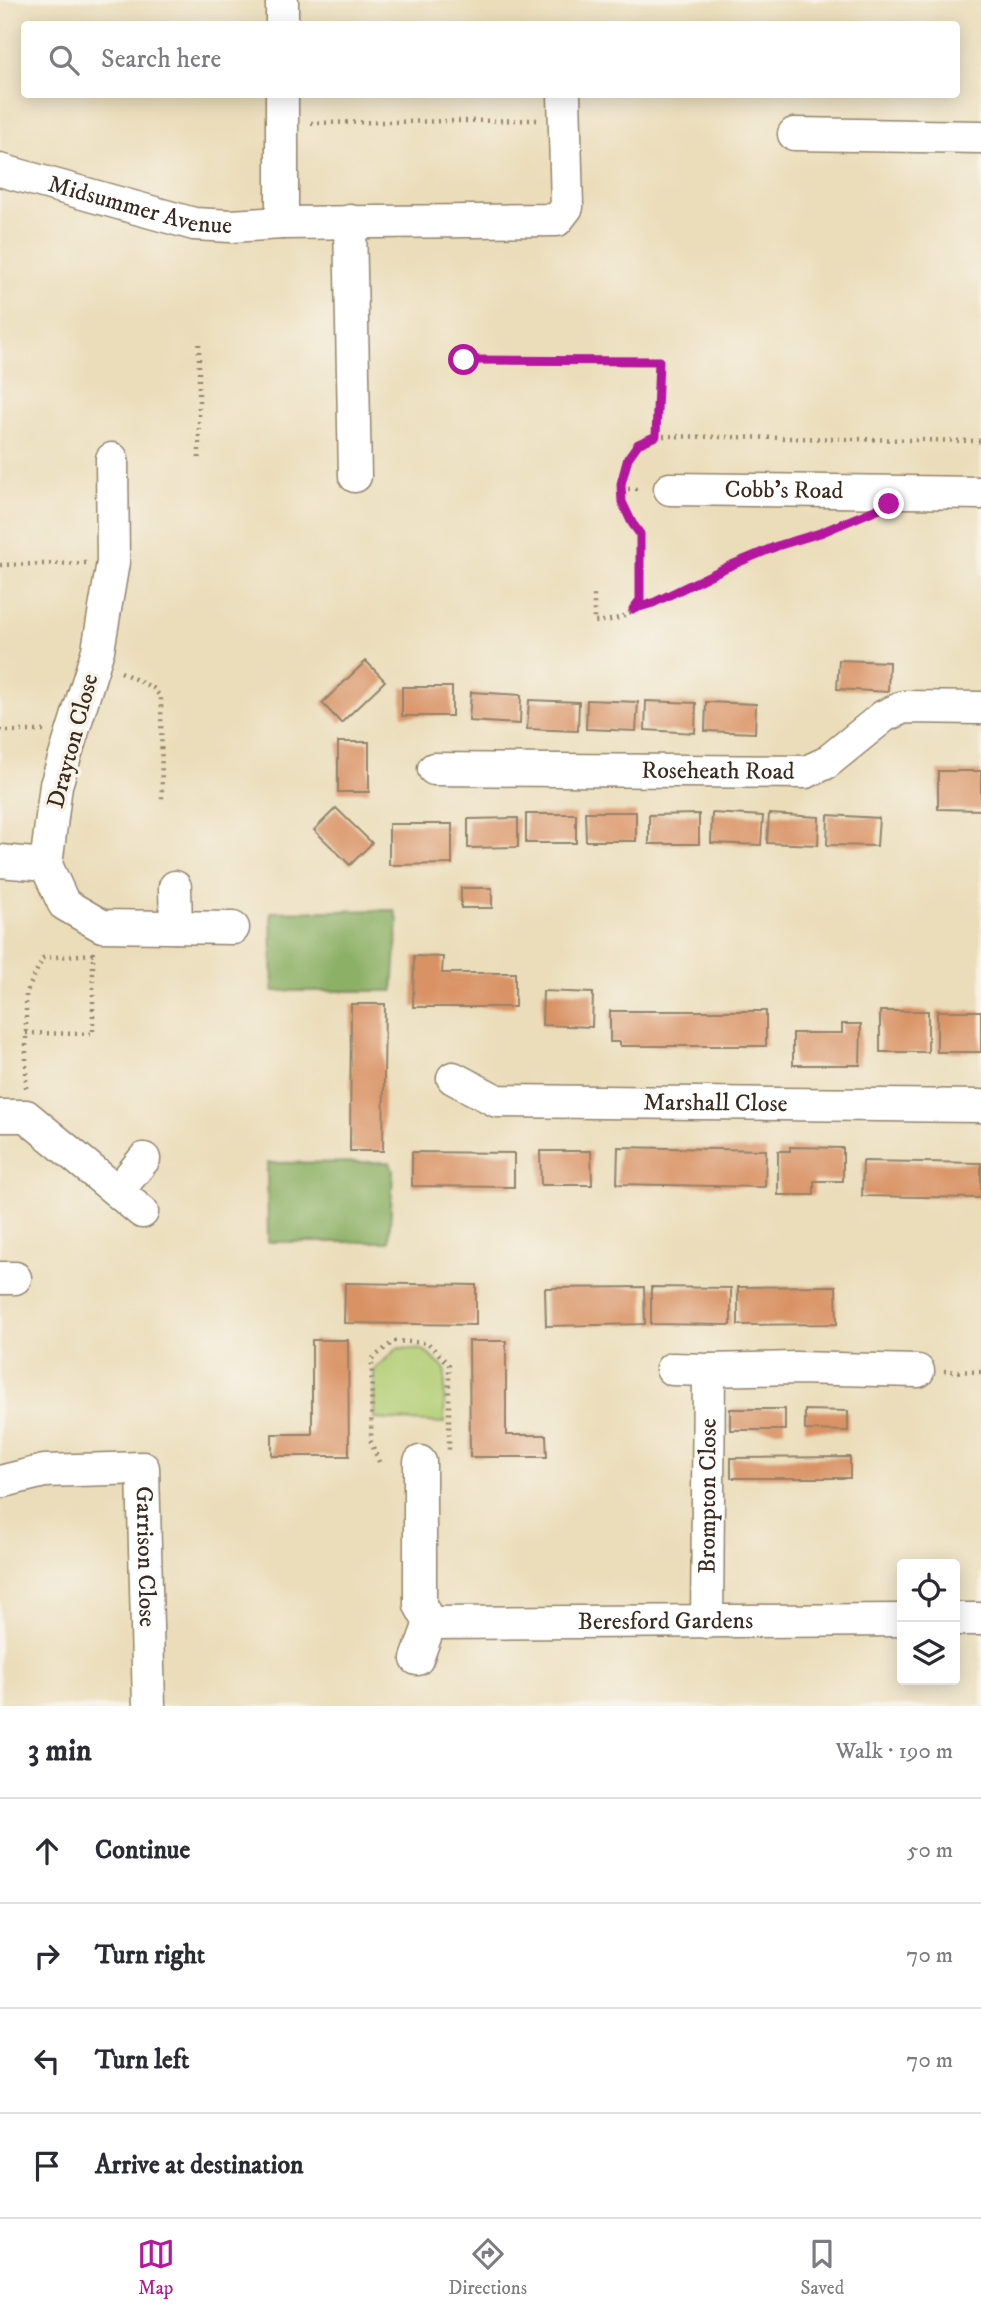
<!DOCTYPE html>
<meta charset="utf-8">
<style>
:root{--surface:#fff;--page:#f7f7f7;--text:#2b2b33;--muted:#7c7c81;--line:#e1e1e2;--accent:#b5179e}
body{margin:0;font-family:"IM FELL DW Pica",serif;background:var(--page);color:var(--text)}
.controls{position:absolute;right:21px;bottom:21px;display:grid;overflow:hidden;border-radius:7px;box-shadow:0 4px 18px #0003}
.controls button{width:63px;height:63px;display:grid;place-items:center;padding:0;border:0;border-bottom:2px solid var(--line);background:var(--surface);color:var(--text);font:35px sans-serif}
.stop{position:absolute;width:21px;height:21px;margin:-16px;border:5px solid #b5179e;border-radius:50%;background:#fff}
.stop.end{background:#b5179e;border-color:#fff;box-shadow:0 2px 7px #0008}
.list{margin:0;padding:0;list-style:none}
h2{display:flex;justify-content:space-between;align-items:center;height:91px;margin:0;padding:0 28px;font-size:30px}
h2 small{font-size:23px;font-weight:400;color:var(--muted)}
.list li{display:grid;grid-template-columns:46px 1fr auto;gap:21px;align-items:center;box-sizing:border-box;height:105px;padding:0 28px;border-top:2px solid var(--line)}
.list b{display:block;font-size:26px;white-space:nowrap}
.list em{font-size:23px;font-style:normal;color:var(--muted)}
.icon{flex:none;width:38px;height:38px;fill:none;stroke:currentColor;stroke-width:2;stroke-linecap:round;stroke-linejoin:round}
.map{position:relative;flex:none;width:981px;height:1706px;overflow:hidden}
.search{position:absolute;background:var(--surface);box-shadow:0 4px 18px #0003;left:21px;right:21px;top:21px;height:77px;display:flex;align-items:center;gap:18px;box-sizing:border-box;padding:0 24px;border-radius:7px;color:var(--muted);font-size:26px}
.sheet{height:511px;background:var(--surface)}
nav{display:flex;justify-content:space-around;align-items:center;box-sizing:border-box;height:98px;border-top:2px solid var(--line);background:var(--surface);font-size:19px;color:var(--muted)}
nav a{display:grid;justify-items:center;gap:4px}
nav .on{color:var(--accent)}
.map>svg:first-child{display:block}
.green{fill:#b1cd73;stroke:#767c48;stroke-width:2}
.forest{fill:#8cb065;stroke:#646d42;stroke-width:2}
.building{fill:#d99263}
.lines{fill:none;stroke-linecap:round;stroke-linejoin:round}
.minor-casing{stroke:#93846c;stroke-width:35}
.path{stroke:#93846c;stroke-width:4.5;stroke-dasharray:2 5;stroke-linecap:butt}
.minor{stroke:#fff;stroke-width:32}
.route{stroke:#b5179e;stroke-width:9}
.labels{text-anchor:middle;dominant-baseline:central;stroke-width:7;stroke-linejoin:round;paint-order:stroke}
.street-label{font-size:24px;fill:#3b2a1e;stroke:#f7f3e8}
</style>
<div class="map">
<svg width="981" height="1706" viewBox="0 0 981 1706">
<rect width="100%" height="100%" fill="#f7f3e8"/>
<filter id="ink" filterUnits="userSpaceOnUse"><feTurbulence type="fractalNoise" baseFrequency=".0143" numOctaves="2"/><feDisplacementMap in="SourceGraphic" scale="14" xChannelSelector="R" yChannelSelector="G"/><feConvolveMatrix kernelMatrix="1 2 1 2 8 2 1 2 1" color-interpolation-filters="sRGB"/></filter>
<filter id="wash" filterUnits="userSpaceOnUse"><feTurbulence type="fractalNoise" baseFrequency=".00686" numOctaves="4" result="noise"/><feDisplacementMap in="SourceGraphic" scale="28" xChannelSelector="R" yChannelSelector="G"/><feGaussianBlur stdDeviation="1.57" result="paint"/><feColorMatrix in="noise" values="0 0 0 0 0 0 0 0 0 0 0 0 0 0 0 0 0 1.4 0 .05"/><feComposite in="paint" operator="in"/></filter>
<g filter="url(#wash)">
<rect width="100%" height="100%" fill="#ebddba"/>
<path class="green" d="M398 1348 423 1350 445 1369 444 1423 374 1419V1370Z"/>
<g class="forest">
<path d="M394 910 398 920 393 991H273L271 912Z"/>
<path d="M390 1162 393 1171 389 1242H268L267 1163Z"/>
</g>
<g id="blocks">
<g class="building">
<path d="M839 660 889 662 888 692 837 689Z"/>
<path d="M366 661 385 681 341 723 322 703Z"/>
<rect x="402" y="687" width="50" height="29"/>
<path d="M471 692 521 695 520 724 469 721Z"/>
<path d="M529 700 579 702 578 731 527 729Z"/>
<path d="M587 700 638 702 636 731 586 729Z"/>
<path d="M646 701 696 703 695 733 645 730Z"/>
<path d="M706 702 756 704 755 733 705 731Z"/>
<rect x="338" y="742" width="31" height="50"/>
<path d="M938 771H981V810L938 809Z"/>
<path d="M336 808 372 843 350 865 314 830Z"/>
<path d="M585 812H636V841H586Z"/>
<path d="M712 813 763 816 761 845 711 843Z"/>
<rect x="526" y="814" width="50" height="29"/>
<path d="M699 814V844H649V815Z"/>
<path d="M769 814 819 817 818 845 767 843Z"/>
<path d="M828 815 879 818 877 846 827 845Z"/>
<path d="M518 818V847L468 848V819Z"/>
<path d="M389 824H452V864L389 865Z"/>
<rect x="461" y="888" width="31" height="20"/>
<path d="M414 956 443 957 442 973H515V1007H413Z"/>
<path d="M543 991 593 993 592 1027 542 1025Z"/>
<path d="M351 1004H385L383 1151H350Z"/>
<path d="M610 1011H766V1046H620V1042H610Z"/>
<rect x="880" y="1011" width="48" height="41"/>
<rect x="937" y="1011" width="44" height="41"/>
<path d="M842 1024H861L860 1065H793V1033H842Z"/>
<path d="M618 1147 766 1150 765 1187 617 1184Z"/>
<path d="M790 1147 843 1148V1181H814V1195H778V1151H790Z"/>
<path d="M540 1151H591L592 1185H541Z"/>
<path d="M412 1152 514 1153V1187L412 1186Z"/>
<path d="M863 1161 981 1163V1198L862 1196Z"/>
<path d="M345 1283 476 1285V1325L344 1323Z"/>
<path d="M836 1286 837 1324 738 1325V1287Z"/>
<path d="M644 1287 645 1324 546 1326 545 1288Z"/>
<path d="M651 1287 731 1288V1325L651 1324Z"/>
<path d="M312 1340H348L349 1456H272V1434H312Z"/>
<path d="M469 1341H506V1435H546L547 1457H470Z"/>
<rect x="730" y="1409" width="55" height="21"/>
<path d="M805 1410 848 1411V1431L805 1430Z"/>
<path d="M850 1457V1478H731V1458Z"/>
</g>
</g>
</g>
<g filter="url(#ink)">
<use href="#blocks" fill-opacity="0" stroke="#93846c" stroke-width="2"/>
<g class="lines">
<g class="minor-casing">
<g id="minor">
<path d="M282 0V24"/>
<path d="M282 94V223L557 220 567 207 564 94"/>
<path d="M794 134 981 137"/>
<path id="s1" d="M0 170 194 224 231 226 282 223"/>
<path d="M350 221 355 476"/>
<path d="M112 459 113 562 110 580 98 650 56 785 46 865 64 904 102 926 233 928"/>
<path id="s2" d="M670 489 981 493"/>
<path id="s3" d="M434 769 806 772 826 763 884 716 904 707 981 708"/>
<path d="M0 861 46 865"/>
<path d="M175 887 176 927"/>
<path id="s4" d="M453 1078 497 1101 981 1106"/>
<path d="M0 1116H26L142 1212"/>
<path d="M118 1191 144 1159"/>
<path d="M0 1278H15"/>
<path d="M672 1369 709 1370"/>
<path id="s5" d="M420 1462V1605L430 1623 902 1620"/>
<path id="s6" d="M0 1482 44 1471 143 1468 149 1706"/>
<path d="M955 1619H981"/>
<path id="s7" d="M707 1622 709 1370 796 1368 918 1371"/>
<path d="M417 1659 430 1623"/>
</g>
</g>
<g class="path">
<path d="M311 123 537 120"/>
<path d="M199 344V458"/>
<path d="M451 363 464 360 659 361 656 436C649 439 641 441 636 445 624 458 618 485 623 502 626 514 637 524 640 535 642 543 641 554 641 562 643 604 639 619 594 622V594"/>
<path d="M656 436 981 441"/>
<path d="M621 489H642"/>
<path d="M0 565 87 563"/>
<path d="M634 609C668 599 697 581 729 567 767 549 807 539 846 521"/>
<path d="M121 672 153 688 161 697 162 801"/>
<path d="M0 731H44"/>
<path d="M26 1033 93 1034V954L43 958 26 993V1088"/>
<path d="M944 1371 981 1372"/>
<path d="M379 1462 371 1442 372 1359 394 1341 428 1343 449 1365V1454"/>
</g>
<use href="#minor" class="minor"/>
</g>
</g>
<g class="lines" filter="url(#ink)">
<path class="route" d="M464 360 659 361 656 436 638 444 628 458 621 484 622 502 632 523 640 534V600L633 609 653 603 727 567 777 546 820 533 889 504"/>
</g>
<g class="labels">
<g class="street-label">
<text stroke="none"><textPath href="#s1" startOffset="145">Midsummer Avenue</textPath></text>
<text stroke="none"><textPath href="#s2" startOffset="114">Cobb's Road</textPath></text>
<text transform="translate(73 741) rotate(-75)">Drayton Close</text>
<text stroke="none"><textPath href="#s3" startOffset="284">Roseheath Road</textPath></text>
<text stroke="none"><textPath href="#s4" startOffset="268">Marshall Close</textPath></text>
<text stroke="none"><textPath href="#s7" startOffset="126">Brompton Close</textPath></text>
<text stroke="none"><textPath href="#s6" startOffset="233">Garrison Close</textPath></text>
<text stroke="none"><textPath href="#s5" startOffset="399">Beresford Gardens</textPath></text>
</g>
</g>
</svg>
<div class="controls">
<button><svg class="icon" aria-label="locate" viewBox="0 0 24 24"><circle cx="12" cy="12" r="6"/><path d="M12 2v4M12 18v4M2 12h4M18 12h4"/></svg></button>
<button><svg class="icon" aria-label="layers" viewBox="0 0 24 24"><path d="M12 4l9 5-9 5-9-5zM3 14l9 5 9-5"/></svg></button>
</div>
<div class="stop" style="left:464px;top:360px"></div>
<div class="stop end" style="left:889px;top:504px"></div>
<div class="search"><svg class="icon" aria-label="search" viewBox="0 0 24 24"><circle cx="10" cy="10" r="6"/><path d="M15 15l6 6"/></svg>Search here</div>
</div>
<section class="sheet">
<h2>3 min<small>Walk · 190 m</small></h2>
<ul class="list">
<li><svg class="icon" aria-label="ahead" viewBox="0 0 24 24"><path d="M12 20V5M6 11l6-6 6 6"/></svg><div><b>Continue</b></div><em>50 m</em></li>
<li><svg class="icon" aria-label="right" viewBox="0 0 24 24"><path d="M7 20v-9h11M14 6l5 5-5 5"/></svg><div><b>Turn right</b></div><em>70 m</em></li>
<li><svg class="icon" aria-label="left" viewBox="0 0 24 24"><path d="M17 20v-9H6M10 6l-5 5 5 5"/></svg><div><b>Turn left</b></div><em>70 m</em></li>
<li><svg class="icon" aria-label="arrive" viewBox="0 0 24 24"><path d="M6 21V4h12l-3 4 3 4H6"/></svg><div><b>Arrive at destination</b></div></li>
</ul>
</section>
<nav>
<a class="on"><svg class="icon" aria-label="map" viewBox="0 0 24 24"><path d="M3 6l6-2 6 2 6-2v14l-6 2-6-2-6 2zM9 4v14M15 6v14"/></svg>Map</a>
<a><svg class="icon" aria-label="directions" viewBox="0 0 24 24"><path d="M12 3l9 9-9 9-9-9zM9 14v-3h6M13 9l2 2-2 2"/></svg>Directions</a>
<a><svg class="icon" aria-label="saved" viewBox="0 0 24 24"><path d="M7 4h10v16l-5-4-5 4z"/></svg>Saved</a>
</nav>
